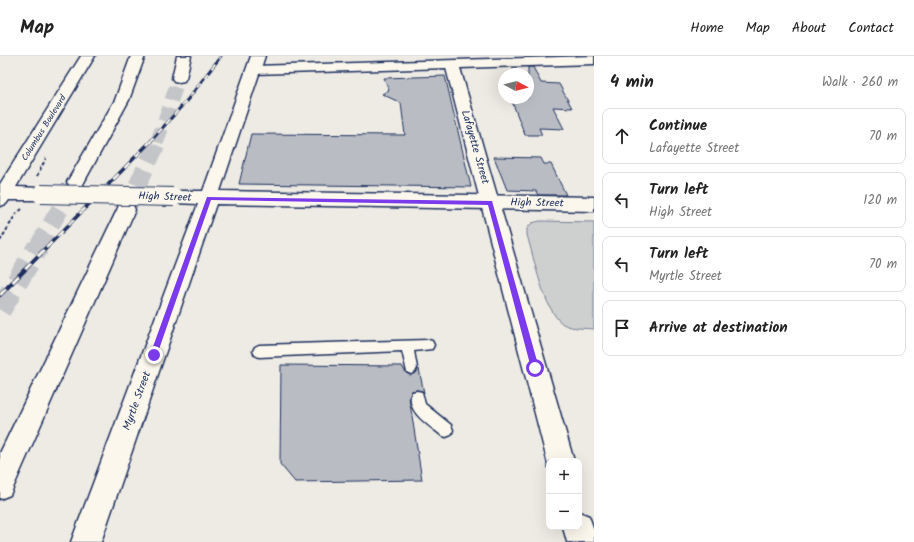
<!DOCTYPE html>
<meta charset="utf-8">
<style>
:root{--surface:#fff;--page:#f2f2f2;--text:#222;--muted:#767676;--line:#e0e0e0}
body{margin:0;font-family:Kalam,sans-serif;background:var(--page);color:var(--text)}
.controls{position:absolute;right:12px;bottom:12px;display:grid;overflow:hidden;border-radius:8px;box-shadow:0 4px 16px #0002}
.controls button{width:36px;height:36px;display:grid;place-items:center;padding:0;border:0;border-bottom:1px solid var(--line);background:var(--surface);color:var(--text);font:20px sans-serif}
.compass{position:absolute;left:498px;top:12px;width:36px;height:36px;border-radius:50%;background:var(--surface);box-shadow:0 4px 16px #0002;rotate:97deg}
.stop{position:absolute;width:12px;height:12px;margin:-9px;border:3px solid #7c3aed;border-radius:50%;background:#fff}
.stop.end{background:#7c3aed;border-color:#fff;box-shadow:0 1px 4px #0008}
.list{margin:0;padding:0;list-style:none}
h2{display:flex;justify-content:space-between;align-items:center;height:52px;margin:0;padding:0 16px;font-size:17px}
h2 small{font-size:13px;font-weight:400;color:var(--muted)}
.list li{display:grid;grid-template-columns:26px 1fr auto;gap:12px;align-items:center;box-sizing:border-box;height:56px;margin:0 8px 8px;padding:0 8px;border:1px solid var(--line);border-radius:8px}
.list b{display:block;font-size:15px;white-space:nowrap}
.list p{margin:0;font-size:13px;white-space:nowrap;color:var(--muted)}
.list em{font-size:13px;font-style:normal;color:var(--muted)}
.icon{flex:none;width:22px;height:22px;fill:none;stroke:currentColor;stroke-width:2;stroke-linecap:round;stroke-linejoin:round}
.map{position:relative;flex:none;width:594px;height:486px;overflow:hidden}
header{display:flex;align-items:center;gap:24px;box-sizing:border-box;height:56px;padding:0 20px;background:var(--surface);border-bottom:1px solid var(--line)}
header strong{font-size:19px}
nav{display:flex;gap:22px;margin-inline-start:auto;font-size:14px}
main{display:flex}
aside{flex:1;background:var(--surface)}
.map>svg:first-child{display:block}
.green{fill:#cecfcf;stroke:#747f96}
.building{fill:#b9bcc3;stroke:#1b2f5e}
.lines{fill:none;stroke-linecap:round;stroke-linejoin:round}
.motorway-tunnel-far2{stroke:#c4c5c9;stroke-width:14;stroke-dasharray:14 8;stroke-linecap:butt}
.motorway-tunnel-far1{stroke:#c4c5c9;stroke-width:18;stroke-dasharray:18 9;stroke-linecap:butt}
.motorway-tunnel{stroke:#c4c5c9;stroke-width:22;stroke-dasharray:22 11;stroke-linecap:butt}
.service-casing{stroke:#1b2f5e;stroke-width:3}
.minor-casing{stroke:#1b2f5e;stroke-width:3}
.tertiary-casing{stroke:#1b2f5e;stroke-width:3}
.motorway-casing{stroke:#1b2f5e;stroke-width:3}
.path{stroke:#1b2f5e;stroke-width:2;stroke-dasharray:3.5 2.5;stroke-linecap:butt}
.service{fill:#fbf7ec;fill-rule:evenodd}
.minor{fill:#fbf7ec;fill-rule:evenodd}
.tertiary{fill:#fbf7ec;fill-rule:evenodd}
.motorway{fill:#fbf7ec;fill-rule:evenodd}
.rail-far2-casing{stroke:#1b2f5e;stroke-width:3}
.rail-far1-casing{stroke:#1b2f5e;stroke-width:3.5}
.rail-casing{stroke:#1b2f5e;stroke-width:4.5}
.rail-far2{stroke:#fbf7ec;stroke-width:2;stroke-dasharray:6;stroke-linecap:butt}
.rail-far1{stroke:#fbf7ec;stroke-width:2.5;stroke-dasharray:8;stroke-linecap:butt}
.rail{stroke:#fbf7ec;stroke-width:3;stroke-dasharray:9;stroke-linecap:butt}
.tertiary-bridge-casing{stroke:#1b2f5e;stroke-width:20;stroke-linecap:butt}
.tertiary-bridge{stroke:#fbf7ec;stroke-width:18}
.route{fill:#7c3aed}
.labels{text-anchor:middle;dominant-baseline:central;stroke-width:3.5;stroke-linejoin:round;paint-order:stroke}
.far-street-label{font-size:9px;fill:#1b2f5e;stroke:#fbf7ec}
.street-label{font-size:11px;fill:#1b2f5e;stroke:#fbf7ec}
</style>
<header>
<strong>Map</strong>
<nav><a>Home</a><a>Map</a><a>About</a><a>Contact</a></nav>
</header>
<main>
<div class="map">
<svg width="594" height="486" viewBox="0 0 594 486">
<rect width="100%" height="100%" fill="#eeebe4"/>
<filter id="ink" filterUnits="userSpaceOnUse"><feTurbulence type="fractalNoise" baseFrequency=".025" numOctaves="2"/><feDisplacementMap in="SourceGraphic" scale="8" xChannelSelector="R" yChannelSelector="G"/><feConvolveMatrix kernelMatrix="1 2 1 2 8 2 1 2 1" color-interpolation-filters="sRGB"/></filter>
<g filter="url(#ink)">
<path class="green" d="M540 165 594 166V273C584 272 572 273 563 268 544 255 534 202 527 179V172L532 167Z"/>
<g class="building">
<path d="M528 11H533L541 27 559 28 572 52 553 51 564 73 539 72 542 79H525L511 43 528 42Z"/>
<path d="M445 20 471 131 239 128 251 78 405 79 401 47 382 38 389 34 384 22Z"/>
<path d="M494 101 541 102 544 108H551L566 139H538L536 135 507 134Z"/>
<path d="M281 309 402 310 406 317 410 319 416 317 419 313 424 337 422 335 417 334 412 335 409 341 422 424 295 426 280 408Z"/>
</g>
<g class="lines">
<path class="motorway-tunnel-far2" d="M157 86 179 22"/>
<g class="motorway-tunnel-far1">
<path d="M126 154 158 85"/>
<path d="M37 192 76 126"/>
</g>
<path class="motorway-tunnel" d="M0 254 38 191"/>
<g class="service-casing">
<g id="service">
<path d="M428 284 432 285 434 289 432 293 414 295 417 312 415 316 411 318 407 316 402 295 259 301 255 299 253 295 255 291 259 289Z"/>
<path d="M417 335 422 336 425 348 451 369 453 374 451 379 446 381 441 379C429 369 405 356 412 336Z"/>
</g>
</g>
<g class="minor-casing">
<g id="minor">
<path d="M594 0V8L460 12 574 405H549V412L446 12 254 18 249 17 247 14 249 11 254 10Z"/>
<path d="M579 456 589 460 594 474V486H567L563 471H579Z"/>
</g>
</g>
<g class="tertiary-casing">
<g id="tertiary">
<path d="M81 0H95L16 131 41 132 47 133 50 138 47 143 41 144H9L6 148 0 150V128Z"/>
<path d="M251 0H265L220 135 594 141V155L216 148 101 486H71L198 148 174 147 168 146 165 141 168 136 174 135H203Z"/>
</g>
</g>
<g class="motorway-casing">
<g id="motorway">
<path d="M131 0H145L129 44 82 130 76 132 70 130 67 126 115 44Z"/>
<path d="M177 0H191L186 22 184 25 179 26 174 25 172 22Z"/>
<path d="M126 147 133 149 135 154 10 439 0 443V397L117 154 119 149Z"/>
</g>
</g>
<g class="path">
<path d="M37 120 46 102"/>
<path d="M0 185 16 158 22 153"/>
</g>
<use href="#service" class="service"/>
<use href="#minor" class="minor"/>
<use href="#tertiary" class="tertiary"/>
<use href="#motorway" class="motorway"/>
<g class="rail-far2-casing">
<path id="rail-far2" d="M150 86 188 43 221 0"/>
</g>
<g class="rail-far1-casing">
<path id="rail-far1" d="M46 192 151 85"/>
</g>
<g class="rail-casing">
<path id="rail" d="M0 239 47 191"/>
</g>
<use href="#rail-far2" class="rail-far2"/>
<use href="#rail-far1" class="rail-far1"/>
<use href="#rail" class="rail"/>
<g class="tertiary-bridge-casing">
<path id="tertiary-bridge" d="M41 138 174 141"/>
</g>
<use href="#tertiary-bridge" class="tertiary-bridge"/>
</g>
</g>
<path class="route" d="M207 141 492 145 539 312 537 314 535 315 531 312 488 149 211 144 157 299 154 302 151 301 150 299Z"/>
<g class="labels">
<g class="far-street-label">
<text transform="translate(44 72) rotate(-58)">Columbus Boulevard</text>
</g>
<g class="street-label">
<text transform="translate(475 91) rotate(74)">Lafayette Street</text>
<text transform="translate(165 141) rotate(2)">High Street</text>
<text transform="translate(537 147) rotate(1)">High Street</text>
<text transform="translate(137 345) rotate(-70)">Myrtle Street</text>
</g>
</g>
</svg>
<div class="controls">
<button>+</button>
<button>−</button>
</div>
<svg class="compass" viewBox="-18 -18 36 36"><path d="M0-13l5 13h-10z" fill="#e53935"/><path d="M0 13l5-13h-10z" fill="#767676"/></svg>
<div class="stop" style="left:535px;top:312px"></div>
<div class="stop end" style="left:154px;top:299px"></div>
</div>
<aside>
<h2>4 min<small>Walk · 260 m</small></h2>
<ul class="list">
<li><svg class="icon" aria-label="ahead" viewBox="0 0 24 24"><path d="M12 20V5M6 11l6-6 6 6"/></svg><div><b>Continue</b><p>Lafayette Street</p></div><em>70 m</em></li>
<li><svg class="icon" aria-label="left" viewBox="0 0 24 24"><path d="M17 20v-9H6M10 6l-5 5 5 5"/></svg><div><b>Turn left</b><p>High Street</p></div><em>120 m</em></li>
<li><svg class="icon" aria-label="left" viewBox="0 0 24 24"><path d="M17 20v-9H6M10 6l-5 5 5 5"/></svg><div><b>Turn left</b><p>Myrtle Street</p></div><em>70 m</em></li>
<li><svg class="icon" aria-label="arrive" viewBox="0 0 24 24"><path d="M6 21V4h12l-3 4 3 4H6"/></svg><div><b>Arrive at destination</b></div></li>
</ul>
</aside>
</main>
